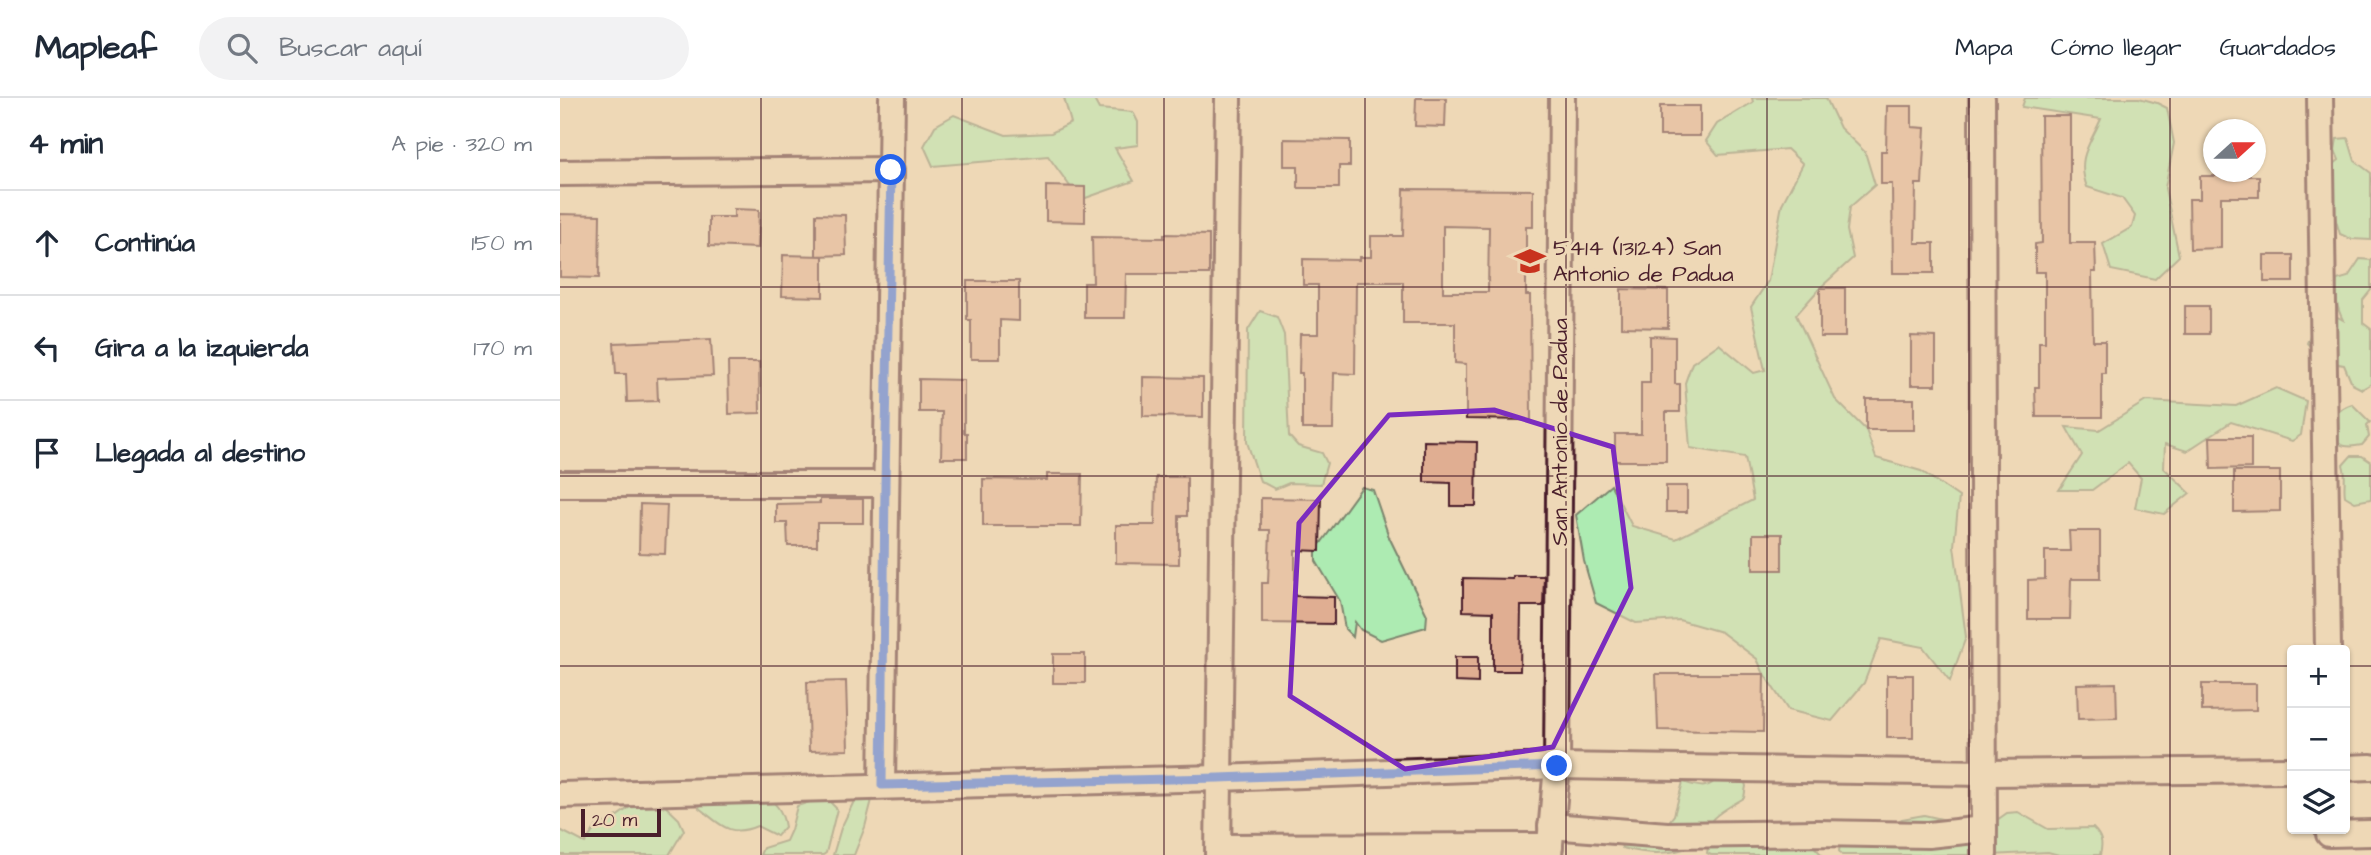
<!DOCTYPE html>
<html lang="es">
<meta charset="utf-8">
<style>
:root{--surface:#fff;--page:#f2f2f3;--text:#1f2937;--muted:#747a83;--line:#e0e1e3}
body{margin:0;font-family:"Architects Daughter",sans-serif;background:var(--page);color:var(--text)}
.controls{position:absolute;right:21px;bottom:21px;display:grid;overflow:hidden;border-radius:7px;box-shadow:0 2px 5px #0004}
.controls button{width:63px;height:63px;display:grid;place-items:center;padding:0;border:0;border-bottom:2px solid var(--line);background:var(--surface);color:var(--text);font:35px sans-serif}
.compass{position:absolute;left:1643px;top:21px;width:63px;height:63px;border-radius:50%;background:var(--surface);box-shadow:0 2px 5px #0004;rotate:69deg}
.scale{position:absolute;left:21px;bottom:18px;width:80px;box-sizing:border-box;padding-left:7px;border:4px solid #4a1f2b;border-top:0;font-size:19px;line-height:24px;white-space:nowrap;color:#4a1f2b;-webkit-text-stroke:5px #eed8b7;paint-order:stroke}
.stop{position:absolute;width:21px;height:21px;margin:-16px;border:5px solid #2563eb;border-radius:50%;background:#fff}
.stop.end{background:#2563eb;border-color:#fff;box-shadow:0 2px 7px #0008}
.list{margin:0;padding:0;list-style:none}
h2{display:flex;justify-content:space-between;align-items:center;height:91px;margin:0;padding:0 28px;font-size:30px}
h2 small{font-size:23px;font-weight:400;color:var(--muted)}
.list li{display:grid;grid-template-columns:46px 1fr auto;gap:21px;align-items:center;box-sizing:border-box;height:105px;padding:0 28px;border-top:2px solid var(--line)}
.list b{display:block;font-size:26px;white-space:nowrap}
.list em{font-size:23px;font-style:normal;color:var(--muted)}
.icon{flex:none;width:38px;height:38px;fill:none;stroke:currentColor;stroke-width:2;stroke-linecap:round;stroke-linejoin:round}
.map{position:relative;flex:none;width:1811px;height:757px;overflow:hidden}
header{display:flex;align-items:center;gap:42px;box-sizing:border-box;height:98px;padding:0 35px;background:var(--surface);border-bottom:2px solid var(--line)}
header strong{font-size:33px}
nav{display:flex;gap:38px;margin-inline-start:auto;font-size:24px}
.search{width:490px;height:63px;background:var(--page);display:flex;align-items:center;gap:18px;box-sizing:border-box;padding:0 24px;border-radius:38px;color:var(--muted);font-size:26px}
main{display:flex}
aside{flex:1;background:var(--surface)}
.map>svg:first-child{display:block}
.green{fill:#adebb2;stroke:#7c856e;stroke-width:2}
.building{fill:#e0ae92;stroke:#4a1f2b;stroke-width:2;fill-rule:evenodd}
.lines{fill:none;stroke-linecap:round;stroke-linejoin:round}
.minor-casing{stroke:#4a1f2b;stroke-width:30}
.minor{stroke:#eed8b7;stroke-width:24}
.route{stroke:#2563eb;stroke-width:9}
.marked{fill:none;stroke:#7b2cbf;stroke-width:5;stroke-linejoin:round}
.grid{fill:none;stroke:#4a1f2b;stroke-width:2;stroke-opacity:0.55}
.labels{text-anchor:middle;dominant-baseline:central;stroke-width:6;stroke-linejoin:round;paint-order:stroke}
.poi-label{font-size:23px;fill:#4a1f2b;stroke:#eed8b7;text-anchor:start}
.street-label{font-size:23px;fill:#4a1f2b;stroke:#eed8b7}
</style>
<header>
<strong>Mapleaf</strong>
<div class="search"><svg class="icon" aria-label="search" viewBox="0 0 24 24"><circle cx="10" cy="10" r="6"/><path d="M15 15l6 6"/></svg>Buscar aquí</div>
<nav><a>Mapa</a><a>Cómo llegar</a><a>Guardados</a></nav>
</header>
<main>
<aside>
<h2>4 min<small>A pie · 320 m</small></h2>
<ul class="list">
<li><svg class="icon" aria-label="ahead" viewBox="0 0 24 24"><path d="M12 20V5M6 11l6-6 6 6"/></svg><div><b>Continúa</b></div><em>150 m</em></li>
<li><svg class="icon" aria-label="left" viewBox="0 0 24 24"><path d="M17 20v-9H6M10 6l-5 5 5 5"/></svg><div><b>Gira a la izquierda</b></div><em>170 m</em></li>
<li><svg class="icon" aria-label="arrive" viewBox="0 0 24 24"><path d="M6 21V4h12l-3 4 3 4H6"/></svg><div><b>Llegada al destino</b></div></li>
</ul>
</aside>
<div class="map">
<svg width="1811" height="757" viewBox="0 0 1811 757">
<rect width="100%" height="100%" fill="#eed8b7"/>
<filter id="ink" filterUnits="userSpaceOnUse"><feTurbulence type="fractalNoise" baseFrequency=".0143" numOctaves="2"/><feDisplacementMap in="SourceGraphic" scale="14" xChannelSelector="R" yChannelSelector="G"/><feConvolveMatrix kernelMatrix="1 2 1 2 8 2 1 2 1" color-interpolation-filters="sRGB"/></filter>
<g filter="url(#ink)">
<g class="green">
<path d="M504 0H533L539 11 573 14 578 24V47L555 50 574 83 520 102 488 58 373 68 364 48 375 28 394 17 446 37 491 35 511 25Z"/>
<path d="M1192 0H1266L1280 30 1305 54 1315 87 1290 109 1287 132 1293 160 1260 190 1236 217 1275 301 1306 332 1316 360 1361 373 1399 399 1394 448 1406 539 1390 583 1363 549 1321 541 1304 585 1272 623 1228 612 1204 576 1197 561 1161 534 1119 522 1076 525 1036 505 1024 463 1016 417 1051 387 1072 428 1116 441 1193 402 1185 359 1130 350 1125 285 1132 265 1159 246 1194 275 1205 272 1191 209 1208 183 1222 106 1243 66 1227 51 1158 57 1146 43 1157 26 1193 4Z"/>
<path d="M1465 0H1579L1597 5 1607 10 1614 45 1605 90 1619 158 1595 181 1551 172 1543 146 1572 129 1575 118 1562 100 1527 89C1516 60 1530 46 1541 21L1462 9Z"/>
<path d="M1788 40 1795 63 1811 75V142L1791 141 1780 136 1774 116 1760 98 1761 77 1779 62 1775 52 1777 41Z"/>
<path d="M1800 161 1811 162V192L1803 202V225L1811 231V286L1802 291 1792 286 1784 267C1769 265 1757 257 1747 245L1755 224 1774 217 1783 222C1777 211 1774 195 1777 182L1788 179Z"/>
<path d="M700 213 717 219 724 237 729 338 738 348 762 355 767 365 761 386 729 385 715 391 700 383 687 344 688 232Z"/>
<path d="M1716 290 1746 303 1741 337 1732 343 1671 324 1627 353 1605 346 1604 370 1630 395 1604 416 1575 410 1581 380 1568 365 1532 392H1499L1522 357 1506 329 1539 332 1586 303 1676 308Z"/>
<path d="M1792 306 1810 324 1807 327 1809 339 1802 347C1788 350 1781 349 1771 340 1774 322 1773 312 1792 306Z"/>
<path d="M1791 358H1802L1811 364V401L1795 404 1785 398C1783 387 1787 378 1783 367Z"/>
<path d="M802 389 813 392 829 439 867 517 866 529 821 542 801 532 795 524 793 539 785 531 780 503 756 463V452Z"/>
<path d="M1160 677 1183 680 1186 688 1184 700C1157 716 1151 717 1137 747 1109 757 1091 757 1062 750L1058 740 1107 726 1114 717 1123 684C1139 689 1149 693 1160 677Z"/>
<path d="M313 698 305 729 294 757H273L281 730 296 699Z"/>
<path d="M208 700C219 708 223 716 225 729L217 738 197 728C169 740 160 726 139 710L141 703Z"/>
<path d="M259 701 269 703 277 711 266 755 263 757H200L203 750 226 743 231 732 237 708Z"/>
<path d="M100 703 119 721 124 732 109 757H0V732L25 745 38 726 49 724 77 704Z"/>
<path d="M1458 714 1488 731 1533 730C1542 739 1543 745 1540 757H1499L1488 754 1432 757 1437 722 1447 715Z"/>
<path d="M1364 717 1386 722 1408 735 1418 757H1282L1279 753 1281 742 1332 726 1342 721Z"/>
<path d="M1245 739 1262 757H1151L1147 755 1149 744Z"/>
</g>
<g class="building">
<path d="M856 0H886L885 29 855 28Z"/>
<rect x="1100" y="8" width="40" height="30"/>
<path d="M1327 8H1352V29L1365 30 1362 86H1356L1355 145H1374V175H1333L1332 86H1321V53H1326Z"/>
<path d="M1481 18H1510V145H1535L1536 174H1532L1533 243H1545V275H1542V319H1476L1475 289H1479V244H1485V174H1475V146L1482 145Z"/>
<path d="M724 41 790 42V68H779V90H738V68H724Z"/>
<path d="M1640 78H1699V99H1661V150L1630 151 1629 101H1640Z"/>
<path d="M486 88 525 89V124L486 123Z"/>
<path d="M844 91 973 92V129H966V197H970L971 322 906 321V266L895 265V225H843V184H796L795 276 774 275 773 331H742V275H739L740 236H758V187H743V161L800 162V159H811V138H843ZM883 128 929 129 928 194H883Z"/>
<path d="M174 111 199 112 198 150 149 148V119H174Z"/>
<path d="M0 116 40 117 39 180 0 179Z"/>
<path d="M256 116 285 117 286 157 256 158Z"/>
<path d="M604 136 649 137V176H566L565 220H524V185H533L532 139 604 140Z"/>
<path d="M223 157 263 158V199L222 198Z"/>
<rect x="1704" y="157" width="29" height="27"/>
<path d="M407 183H459V223L440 222V261H411V222H407Z"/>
<rect x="1260" y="190" width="25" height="49"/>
<path d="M1061 191 1108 192V230L1061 229Z"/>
<rect x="1625" y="208" width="24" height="28"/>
<path d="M1090 238 1115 239V286H1120V314H1106V363H1055V336H1081V285H1090Z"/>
<path d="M1351 238 1376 239V287H1351Z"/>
<path d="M151 241 153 278 97 280 98 303 67 304 66 276H56L54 245Z"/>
<path d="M168 264H199L200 315 169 316Z"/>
<path d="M583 279 643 280V319L583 318Z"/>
<path d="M359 281 404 282V335H407V360H381L382 314H359Z"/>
<rect x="1306" y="301" width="48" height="31"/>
<path d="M1650 339H1691V370L1651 371Z"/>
<path d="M864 343 917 344 916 408H891V385L864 384Z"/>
<path d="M1674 373H1720V413L1674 414Z"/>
<path d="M487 376H522L521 428H423V381L487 382Z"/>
<path d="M596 379H627V418H619V466L556 465V427H595Z"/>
<rect x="1106" y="388" width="21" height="26"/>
<path d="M701 400 761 401 760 453 735 452V498L774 499V526L702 525V485H708L710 432H701Z"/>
<path d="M260 401H303V425H257V448H228L227 425H216V406L260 405Z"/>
<path d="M80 406 107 407 105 456 79 455Z"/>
<path d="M1509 433H1540V481H1511L1510 521H1468V482L1485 481V453H1510Z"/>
<rect x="1193" y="436" width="29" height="36"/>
<path d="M953 478H984L983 508H961L960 573H933V514L903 513V480L953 481Z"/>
<rect x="493" y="556" width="32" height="29"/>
<path d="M895 559H918V585L895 584Z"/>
<path d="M1096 576H1204L1203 634 1098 632Z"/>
<rect x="1327" y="577" width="26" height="63"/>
<path d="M286 583 288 652 249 653 247 584Z"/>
<path d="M1556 585 1557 620 1518 621 1517 586Z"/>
<path d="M1642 586H1696V612L1642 613Z"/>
</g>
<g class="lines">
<g class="minor-casing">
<g id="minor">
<path d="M1422 0 1424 757"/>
<path d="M1760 0 1768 552"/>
<path d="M0 75 332 72"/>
<path d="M0 386H325"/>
<path d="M1785 670 1811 669"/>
<path d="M322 687 332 0"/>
<path d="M0 697 659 680 997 668 1424 675 1732 672"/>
<path d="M991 728 1107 737 1257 735 1368 737 1424 731"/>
<path d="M1769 736 1811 735"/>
<path d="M659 749 990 748"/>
<path d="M658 757 668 0"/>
<path d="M989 757 997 668 1002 0"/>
</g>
</g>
<use href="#minor" class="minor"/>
</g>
</g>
<g class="lines" filter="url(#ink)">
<path class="route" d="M331 72 325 386 322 687 659 680 997 668"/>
</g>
<path d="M0 0H1811V757H0ZM934 312 1053 349 1071 490 993 649 845 671 730 598 739 425 829 317Z" fill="#eed8b7" fill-opacity=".55" fill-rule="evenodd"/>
<path class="marked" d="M934 312 1053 349 1071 490 993 649 845 671 730 598 739 425 829 317Z"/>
<path class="grid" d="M201 0V757M402 0V757M604 0V757M805 0V757M1006 0V757M1207 0V757M1409 0V757M1610 0V757M0 189H1811M0 378H1811M0 568H1732M1785 568H1811"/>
<defs>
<g id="school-bare" transform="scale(2.415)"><path d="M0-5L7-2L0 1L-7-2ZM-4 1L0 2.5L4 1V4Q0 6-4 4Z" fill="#c8321e" stroke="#eed8b7" stroke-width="2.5" paint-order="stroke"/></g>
</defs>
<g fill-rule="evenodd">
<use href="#school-bare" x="970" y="163"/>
</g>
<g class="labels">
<g class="poi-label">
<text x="993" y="150">5414 (13124) San<tspan x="993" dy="26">Antonio de Padua</tspan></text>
</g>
<g class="street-label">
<text transform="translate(1000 334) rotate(-90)">San Antonio de Padua</text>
</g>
</g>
</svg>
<div class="controls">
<button>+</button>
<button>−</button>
<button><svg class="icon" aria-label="layers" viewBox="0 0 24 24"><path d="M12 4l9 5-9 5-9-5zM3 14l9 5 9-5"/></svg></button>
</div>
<svg class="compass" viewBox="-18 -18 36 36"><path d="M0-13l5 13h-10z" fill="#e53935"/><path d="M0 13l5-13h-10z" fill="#747a83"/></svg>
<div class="scale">20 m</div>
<div class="stop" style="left:331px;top:72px"></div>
<div class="stop end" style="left:997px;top:668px"></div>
</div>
</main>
